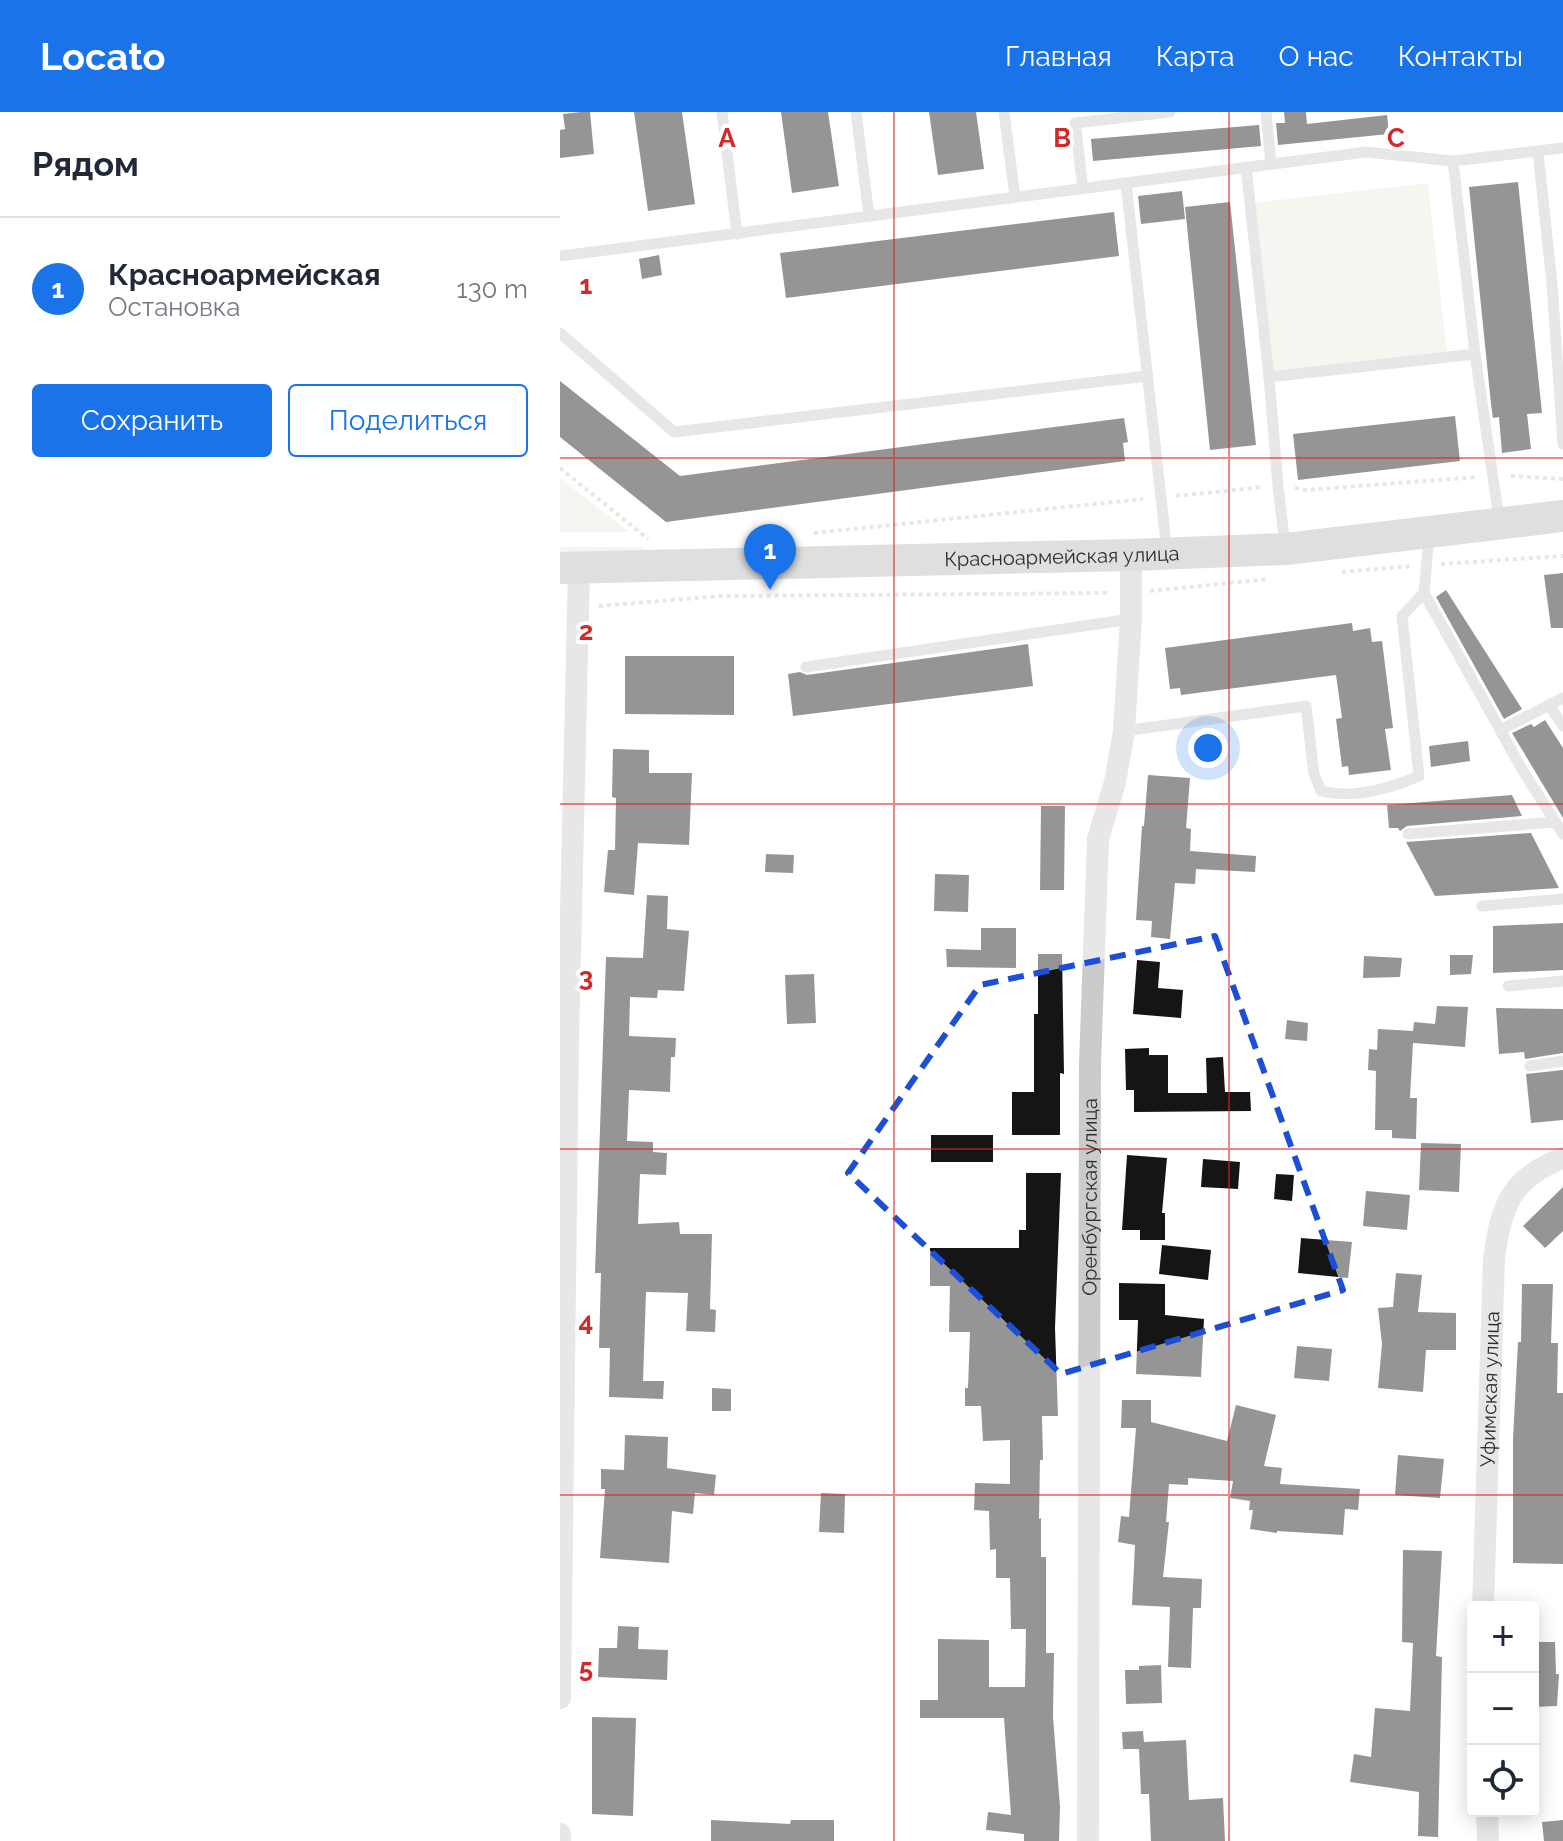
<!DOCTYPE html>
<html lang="ru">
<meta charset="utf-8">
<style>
:root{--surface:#fff;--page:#f2f2f3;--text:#1f2937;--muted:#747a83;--line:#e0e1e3;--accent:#1a73e8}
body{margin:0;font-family:Raleway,sans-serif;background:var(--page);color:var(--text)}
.controls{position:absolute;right:24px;bottom:24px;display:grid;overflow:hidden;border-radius:8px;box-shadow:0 4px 20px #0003}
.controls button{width:72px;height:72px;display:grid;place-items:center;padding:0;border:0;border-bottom:2px solid var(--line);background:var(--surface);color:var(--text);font:40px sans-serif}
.you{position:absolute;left:648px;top:636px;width:28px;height:28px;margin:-20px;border:6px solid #fff;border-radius:50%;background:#1a73e8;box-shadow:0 0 0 12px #1a73e833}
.badge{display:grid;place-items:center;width:52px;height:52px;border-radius:50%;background:var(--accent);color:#fff;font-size:26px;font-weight:700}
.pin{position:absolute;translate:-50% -66px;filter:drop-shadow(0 2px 4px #0008)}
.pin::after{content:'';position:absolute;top:42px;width:28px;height:24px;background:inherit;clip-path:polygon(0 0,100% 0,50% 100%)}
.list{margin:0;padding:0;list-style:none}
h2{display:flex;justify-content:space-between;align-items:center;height:104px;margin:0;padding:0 32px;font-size:34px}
h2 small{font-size:26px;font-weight:400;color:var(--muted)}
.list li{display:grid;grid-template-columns:52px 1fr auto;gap:24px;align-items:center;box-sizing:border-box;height:144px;padding:0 32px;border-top:2px solid var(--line)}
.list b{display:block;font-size:30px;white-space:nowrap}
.list p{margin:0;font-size:26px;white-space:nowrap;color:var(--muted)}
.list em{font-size:26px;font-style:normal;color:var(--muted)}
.actions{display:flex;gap:16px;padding:24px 32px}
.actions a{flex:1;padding:18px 0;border:2px solid var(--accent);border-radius:8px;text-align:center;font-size:28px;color:var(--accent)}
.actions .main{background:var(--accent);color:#fff}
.icon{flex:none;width:44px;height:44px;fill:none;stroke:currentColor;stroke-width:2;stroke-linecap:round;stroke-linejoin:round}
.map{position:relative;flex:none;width:1003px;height:1729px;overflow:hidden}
header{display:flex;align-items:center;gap:48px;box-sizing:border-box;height:112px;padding:0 40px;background:var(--accent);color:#fff}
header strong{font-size:38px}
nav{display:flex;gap:44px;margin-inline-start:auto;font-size:28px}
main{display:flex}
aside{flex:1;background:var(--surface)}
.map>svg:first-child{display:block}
.green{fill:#e7eade}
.building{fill:#151515}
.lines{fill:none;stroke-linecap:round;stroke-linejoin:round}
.path{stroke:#cbcbcb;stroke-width:4;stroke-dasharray:4 4;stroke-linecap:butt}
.lane{stroke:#cbcbcb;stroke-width:11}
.street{stroke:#cbcbcb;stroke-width:22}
.secondary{stroke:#b8b8b8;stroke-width:32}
.marked{fill:none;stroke:#1d4ed8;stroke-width:6;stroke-dasharray:16 10;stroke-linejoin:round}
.grid{fill:none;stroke:#d62828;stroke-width:2;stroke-opacity:0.55}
.labels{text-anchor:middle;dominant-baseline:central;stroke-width:8;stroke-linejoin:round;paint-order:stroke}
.street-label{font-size:20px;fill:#2e2e2e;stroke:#fff}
.grid-label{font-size:26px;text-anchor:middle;font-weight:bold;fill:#d62828;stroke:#fff;stroke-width:8;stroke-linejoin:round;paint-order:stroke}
</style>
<header>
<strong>Locato</strong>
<nav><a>Главная</a><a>Карта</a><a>О нас</a><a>Контакты</a></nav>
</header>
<main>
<aside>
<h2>Рядом<small></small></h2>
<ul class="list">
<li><span class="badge">1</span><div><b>Красноармейская</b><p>Остановка</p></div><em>130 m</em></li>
</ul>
<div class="actions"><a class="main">Сохранить</a><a>Поделиться</a></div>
</aside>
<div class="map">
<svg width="1003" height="1729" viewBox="0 0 1003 1729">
<rect width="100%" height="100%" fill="#fff"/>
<g class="green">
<path d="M868 71 887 241 713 261 693 91Z"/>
<path d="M0 366 69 420H0Z"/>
<path d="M0 435H85V441L0 442Z"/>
</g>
<g class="building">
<path d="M21 0H30L34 42 0 46V18L5 17 3 2Z"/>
<path d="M74 0H122L135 92 88 99Z"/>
<path d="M221 0H268L279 74 232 81Z"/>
<path d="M369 0H416L424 57 378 63Z"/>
<path d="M724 0H746L747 12 827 3 829 22 718 33 716 11H725Z"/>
<path d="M699 13 701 34 533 49 531 27Z"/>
<path d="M958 70 982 301 967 302 971 337 942 341 939 305 933 306 931 292 909 75Z"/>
<path d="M622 79 625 107 581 112 578 84Z"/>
<path d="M670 90 696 333 650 338 625 95Z"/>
<path d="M554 100 559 144 226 186 220 141Z"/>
<path d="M99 143 102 163 82 167 79 147Z"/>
<path d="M0 269 120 364 564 306 568 330 563 331 565 349 106 410 0 325Z"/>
<path d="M895 304 900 349 738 368 733 322Z"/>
<path d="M1003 461V516H991L984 463Z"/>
<path d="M886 478 962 597 944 607 876 485Z"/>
<path d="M792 511 793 519 810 516 812 530 822 529 833 616 825 617 831 658 789 663 788 654 782 655 776 607 782 606 776 563 621 583 620 576 610 577 605 536Z"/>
<path d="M468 532 473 574 233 604 228 562 240 560 247 563Z"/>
<path d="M65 544H174V603L65 602Z"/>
<path d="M985 608 1003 636V706L952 621 971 612 974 615Z"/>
<path d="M908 629 910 649 871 655 869 634Z"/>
<path d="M53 637 89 638V661H132L129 733 78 731 74 783 44 780 48 738H55L56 686 52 685Z"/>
<path d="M588 663 630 666 626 716 631 717 630 739 696 744 695 760 636 757 635 772 615 771 610 827 591 825 592 809 576 808 582 714H584Z"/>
<path d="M952 683 962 704 847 714 840 719 838 716H829L827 693Z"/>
<path d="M481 694H505L504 778H480Z"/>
<path d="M971 721 999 776 875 784 846 730Z"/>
<path d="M206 742 234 743 233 761 205 760Z"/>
<path d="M375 762 409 763 408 800 374 799Z"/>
<path d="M87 783 108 784 107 817 129 819 124 879 98 878 97 886 70 885 69 924 116 926 115 945H111L110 980 69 978 67 1029 93 1030V1040L107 1041 106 1063 80 1062 78 1112 119 1110 120 1122H152L150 1197 156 1198 155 1220 126 1219 128 1181 86 1180 83 1269H104L103 1287 49 1285 50 1236H39L41 1161H35L46 845 83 846Z"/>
<path d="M1003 811V858L933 861V814Z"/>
<path d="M421 816H456V856L387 855 386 837 421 838Z"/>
<path d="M478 842H502L504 962 500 961V1023H452V980H474V902H478Z"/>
<path d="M890 843H913L911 862 890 863Z"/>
<path d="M804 844 842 846 840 865 803 866Z"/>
<path d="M577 848 600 850 598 876 623 878 621 906 573 902Z"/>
<path d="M254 862 256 911 227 912 225 863Z"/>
<path d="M877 894 908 895 905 935 853 931 850 986H857L856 1027 832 1026V1018H815L816 959 808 958 809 937 817 938 818 917 853 919 854 910 875 912Z"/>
<path d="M936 896 1003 897V941L965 947 964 940 939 942Z"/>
<path d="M727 908 748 911 747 929 725 927Z"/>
<path d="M589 936V943H608V981H647L646 946 663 945 665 980H690L691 999 574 1000V978H566L565 937Z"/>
<path d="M1003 958V1008L971 1011 966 962Z"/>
<rect x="371" y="1023" width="62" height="27"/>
<path d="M861 1031 901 1032 899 1080 859 1078Z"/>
<path d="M567 1043 607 1046 602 1101H605V1128H580V1118H562Z"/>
<path d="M643 1047 680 1050 678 1077 641 1075Z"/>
<path d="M466 1061H501L495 1216 498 1304H482L483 1348H480L479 1407 481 1406V1445H486V1541H494L493 1605 500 1695 499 1729H464V1722L426 1718 428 1700 451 1703 444 1606H360V1588H378V1527L429 1528V1575H465L466 1517H451L450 1466H436V1437L430 1438 429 1399 414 1398 415 1371 450 1372V1328L423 1329 421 1294H405V1276H408L410 1220H389L390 1174H370V1136H459V1118H466Z"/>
<path d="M716 1062 734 1063 732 1089 714 1087Z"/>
<path d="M1003 1075V1119L985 1136 963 1114Z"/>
<path d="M806 1079 850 1083 847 1118 803 1114Z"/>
<path d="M741 1126 792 1130 788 1166 738 1161Z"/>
<path d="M602 1133 651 1138 648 1168 599 1162Z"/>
<path d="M836 1161 862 1163 858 1200 896 1201V1238H866L863 1280 818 1276 822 1232 818 1196 833 1195Z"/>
<path d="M559 1171 605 1172V1203L644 1207 641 1265 576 1262 578 1208H559Z"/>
<path d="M962 1172H993L991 1231H998L997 1281H1003V1452L953 1451V1327L958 1230H961Z"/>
<path d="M737 1234 772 1237 769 1269 734 1266Z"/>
<path d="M152 1276 171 1277V1299H152Z"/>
<path d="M562 1288H591V1310L667 1329 676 1293 716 1303 704 1354 722 1356 720 1372 800 1377 798 1398 785 1397 783 1423 717 1419V1421L690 1417 693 1398H689L690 1389 670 1386 673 1369 628 1366V1373L609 1372 606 1410H609L603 1465 642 1467 641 1496H633L631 1556 608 1555 610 1495 572 1493 575 1433 558 1430 561 1404 569 1405 576 1316H561Z"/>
<path d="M65 1323 108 1325 107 1356 156 1363 154 1383 135 1381 133 1402 112 1399 109 1451 40 1446 45 1377H41V1357L64 1358Z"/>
<path d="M838 1343 884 1347 880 1386 835 1383Z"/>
<path d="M261 1381 285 1382 284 1421 259 1420Z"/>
<path d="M843 1438 882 1439 876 1544 882 1545 878 1725 858 1724 859 1680 790 1670 794 1642 811 1645 815 1596 850 1599 853 1531 842 1530Z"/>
<path d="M58 1514 79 1515 78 1537 108 1538 107 1568 38 1565 39 1536H57Z"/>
<path d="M973 1530H995L996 1562H999L997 1594 973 1595Z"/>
<path d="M601 1553 602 1591 566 1592 565 1558H579V1554Z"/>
<path d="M32 1605 76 1606 73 1704 32 1702Z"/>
<path d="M583 1619 584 1630 626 1628 629 1688 663 1686 665 1729H591L589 1682H581L579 1637H563L562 1620Z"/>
<path d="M151 1708 230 1712 231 1708H274V1729H151Z"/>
<path d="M1003 1708V1729H984L982 1710Z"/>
</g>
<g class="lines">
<g class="path">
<path d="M0 356 88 427"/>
<path d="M951 364 1003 367"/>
<path d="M735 376 746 378 918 365"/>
<path d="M616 384 703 375"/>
<path d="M254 421 583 387"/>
<path d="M881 452 1003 444"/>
<path d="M782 460 852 454"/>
<path d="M590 479 709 467"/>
<path d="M39 494 161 484 550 481"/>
</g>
<g class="lane">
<path d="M162 0 177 122"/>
<path d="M296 0 309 104"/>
<path d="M444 0 455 85"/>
<path d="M706 0 711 52"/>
<path d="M978 40 992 172 1003 332"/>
<path d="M893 49 915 242 939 407"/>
<path d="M686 55 709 265"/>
<path d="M566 71 607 440"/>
<path d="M523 77 515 11 610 0"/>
<path d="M0 144 806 40 893 49 1003 36"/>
<path d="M0 221 114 320 587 264"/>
<path d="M869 424 864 481 963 659 1003 722"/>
<path d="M725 433 718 374 709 265 915 242"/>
<path d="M246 555 571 507"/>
<path d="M989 593 1003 614"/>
<path d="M940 618 1003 586"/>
<path d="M564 619 746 594 754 662 761 679C793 687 829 677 859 664L842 504 864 481"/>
<path d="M848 722 995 710"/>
<path d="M922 794 1003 787"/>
<path d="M948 874 1003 869"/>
<path d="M970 954 1003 949"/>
</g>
<g class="street">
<path id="s1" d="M923 1495 934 1147C941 1095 950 1066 1003 1046"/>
<path d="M0 1586 8 930 19 455"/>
<path d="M927 1699 928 1729"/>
<path d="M0 1722V1729"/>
<path id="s2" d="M528 1729 530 952 538 727 555 670 564 619 571 507V443"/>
</g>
<path class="secondary" id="s3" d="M0 456 571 443 726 437 1003 404"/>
</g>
<path d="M0 0H1003V1729H0ZM655 824 783 1178 501 1262 288 1061 420 873Z" fill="#fff" fill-opacity=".55" fill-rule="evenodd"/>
<path class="marked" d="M655 824 783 1178 501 1262 288 1061 420 873Z"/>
<path class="grid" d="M334 0V1729M669 0V1729M0 346H1003M0 692H1003M0 1037H1003M0 1383H1003"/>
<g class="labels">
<g class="street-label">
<text stroke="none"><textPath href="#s3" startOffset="502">Красноармейская улица</textPath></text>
<text stroke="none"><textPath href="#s2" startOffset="644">Оренбургская улица</textPath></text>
<text stroke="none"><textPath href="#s1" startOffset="218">Уфимская улица</textPath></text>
</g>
</g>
<g class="grid-label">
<text x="167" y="35">A</text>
<text x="502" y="35">B</text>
<text x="836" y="35">C</text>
<text x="26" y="182">1</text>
<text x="26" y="528">2</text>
<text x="26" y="874">3</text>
<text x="26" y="1219">4</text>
<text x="26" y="1565">5</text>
</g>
</svg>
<div class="controls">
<button>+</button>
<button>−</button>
<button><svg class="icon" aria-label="locate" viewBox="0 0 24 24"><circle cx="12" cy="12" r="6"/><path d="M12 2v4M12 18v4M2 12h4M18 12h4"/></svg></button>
</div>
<div class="you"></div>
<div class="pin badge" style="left:210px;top:478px">1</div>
</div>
</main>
